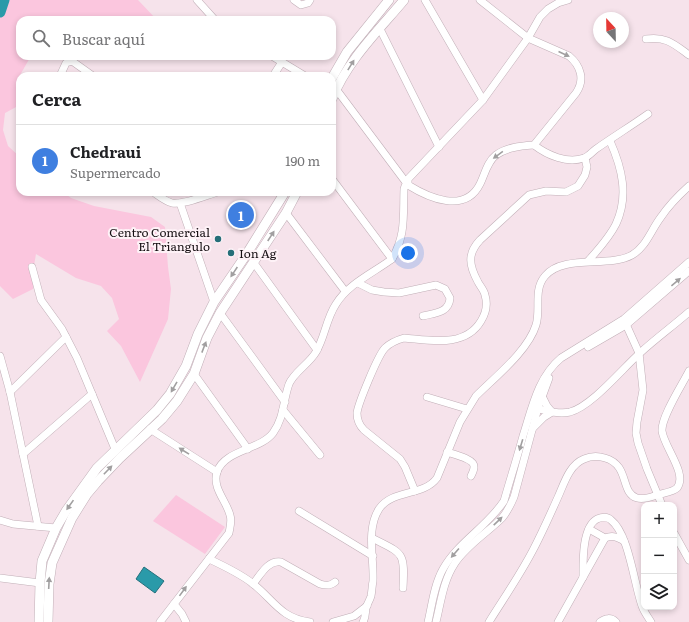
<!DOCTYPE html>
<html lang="es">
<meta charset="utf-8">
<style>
:root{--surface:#fff;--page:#f2f2f2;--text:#202124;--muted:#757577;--line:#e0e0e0;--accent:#256e78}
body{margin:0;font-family:Literata,serif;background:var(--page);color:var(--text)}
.controls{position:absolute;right:12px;bottom:12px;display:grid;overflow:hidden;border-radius:8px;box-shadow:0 2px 6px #0003}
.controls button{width:36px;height:36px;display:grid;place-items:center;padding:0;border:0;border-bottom:1px solid var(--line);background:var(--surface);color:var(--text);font:20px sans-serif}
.compass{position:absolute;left:593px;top:12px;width:36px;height:36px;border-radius:50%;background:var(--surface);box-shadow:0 2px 6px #0003;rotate:338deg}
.you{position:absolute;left:408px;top:253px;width:14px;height:14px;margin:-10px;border:3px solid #fff;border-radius:50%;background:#1a73e8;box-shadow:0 0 0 6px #1a73e833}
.badge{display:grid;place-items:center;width:26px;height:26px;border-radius:50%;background:var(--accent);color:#fff;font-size:13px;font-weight:700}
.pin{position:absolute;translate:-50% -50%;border:2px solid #fff;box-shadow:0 1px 4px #0006}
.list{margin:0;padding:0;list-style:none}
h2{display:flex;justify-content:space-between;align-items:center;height:52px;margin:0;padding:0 16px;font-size:17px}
h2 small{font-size:13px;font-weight:400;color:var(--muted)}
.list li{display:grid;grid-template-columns:26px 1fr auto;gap:12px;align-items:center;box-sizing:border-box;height:72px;padding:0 16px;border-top:1px solid var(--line)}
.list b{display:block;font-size:15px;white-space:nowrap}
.list p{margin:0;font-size:13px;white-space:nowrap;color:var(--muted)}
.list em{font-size:13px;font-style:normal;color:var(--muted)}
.icon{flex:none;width:22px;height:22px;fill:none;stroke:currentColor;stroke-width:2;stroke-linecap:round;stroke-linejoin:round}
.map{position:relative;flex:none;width:689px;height:622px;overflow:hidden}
.search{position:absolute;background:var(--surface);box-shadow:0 2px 6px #0003;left:16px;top:16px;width:320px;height:44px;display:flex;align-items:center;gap:10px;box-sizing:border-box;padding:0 14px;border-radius:12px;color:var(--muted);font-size:15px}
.panel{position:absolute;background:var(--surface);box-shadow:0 2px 6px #0003;left:16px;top:72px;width:320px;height:124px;border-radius:12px}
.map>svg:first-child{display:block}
.green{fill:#fbc6de}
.water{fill:#2a9aa9;stroke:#24707c}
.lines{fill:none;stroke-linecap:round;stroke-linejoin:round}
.river{stroke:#2a9aa9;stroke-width:11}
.minor-casing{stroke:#c1afb7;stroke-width:8}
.major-casing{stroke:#c1afb7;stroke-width:10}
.minor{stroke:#fff;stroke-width:7}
.major{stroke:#fff;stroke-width:9}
.oneway{fill:#a19fa0}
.poi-dot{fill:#256e78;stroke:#fef2f7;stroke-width:1.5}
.labels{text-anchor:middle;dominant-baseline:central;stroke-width:4;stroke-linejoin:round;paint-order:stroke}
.poi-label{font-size:12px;fill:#150f12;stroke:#fef2f7;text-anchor:end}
</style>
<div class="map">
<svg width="689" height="622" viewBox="0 0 689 622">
<rect width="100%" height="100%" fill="#f6e3eb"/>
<g class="green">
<path d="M0 0H138L157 20H83L80 17 74 20H20V56H31L20 75V102L18 106 5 113 3 130 8 146 20 157V192H63L71 198 94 206 151 217 165 227 168 267 171 289 168 319 140 382 121 346 107 331 119 319 112 298 101 286 76 278 36 254 33 271V289L13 299 0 286Z"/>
<path d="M176 495 225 527 205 554 153 521Z"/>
</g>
<path class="water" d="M144 567 164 581 155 593 136 579Z"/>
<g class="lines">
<path class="river" d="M0 12 4 0"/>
<g class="minor-casing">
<g id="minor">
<path d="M197 0 215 20"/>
<path d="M294 0 301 5 308 3 310 0"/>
<path d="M425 0 483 100"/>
<path d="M380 29 439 147"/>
<path d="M646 39C666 36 674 44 689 55"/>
<path d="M272 56 305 76"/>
<path d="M60 76 66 63 72 61 93 76"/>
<path d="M273 76 282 62"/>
<path d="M336 89 408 185C429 198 465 214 480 184 485 174 487 162 496 155 507 147 522 146 534 145L576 93C585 80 581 66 569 56L528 38 480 0"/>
<path d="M534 145C547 155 567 164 584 158 588 157 592 152 596 149 613 137 631 126 648 114"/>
<path d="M332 179 392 259"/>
<path d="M153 192C159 196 165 201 172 203 184 205 207 195 218 192"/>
<path d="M180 203 214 302"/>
<path d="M286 213 345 291"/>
<path d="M588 261C598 250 609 238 616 224 629 196 622 168 610 141"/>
<path d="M254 263 317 350"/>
<path d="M32 267 41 300 62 329 77 358 115 449"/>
<path d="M358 283 372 290 384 292 399 293 436 285 445 289 450 298C449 313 435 313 423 316"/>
<path d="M220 313 285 402"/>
<path d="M625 322 639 353 643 390 637 422 636 433 638 443 647 469 662 505"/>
<path d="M588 347 626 325 689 271"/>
<path d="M0 356 10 392 38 526"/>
<path d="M194 374 248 449"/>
<path d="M10 392 66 337"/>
<path d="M427 397 467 409"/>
<path d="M534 408C546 410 557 415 570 412 592 406 622 369 640 353 655 339 673 326 689 312"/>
<path d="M283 410 320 455"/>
<path d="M533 428 544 417 552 412 547 406 542 396"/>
<path d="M150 429 217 472"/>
<path d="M447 452C453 454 475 459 474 467 474 470 472 474 471 476"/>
<path d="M23 454 92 394"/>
<path d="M415 491 405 467 400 459 364 430C359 425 357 420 357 413 358 404 378 355 385 348 391 342 397 340 404 338 430 340 465 348 481 321 486 313 488 305 485 295 484 290 480 286 478 282 469 265 467 254 480 240L529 195 546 191 566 192 578 186 585 175 587 167 585 158"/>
<path d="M299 511 373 556"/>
<path d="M0 520 13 524 56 528"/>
<path d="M589 529 605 538"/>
<path d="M674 533 689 560"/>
<path d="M372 538C403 554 405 551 403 588"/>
<path d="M209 559C224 566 239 573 252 583 274 600 280 618 310 622"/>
<path d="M583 577C583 562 582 527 597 519 602 517 607 516 611 520 629 534 634 584 642 606 644 612 648 617 651 622"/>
<path d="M0 578 40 583"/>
<path d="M253 584C261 574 268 560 281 562L320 584C326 586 330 586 335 582"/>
<path d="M174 604 182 614 186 622"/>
<path d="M160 622 229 533C230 527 232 521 230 515 226 500 212 488 217 472 224 450 260 450 273 433 284 418 283 401 289 384 294 372 309 364 316 352 325 337 326 319 336 304 348 284 373 273 392 259 406 235 403 216 404 189L405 186 408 185V179L483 100 528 38 540 17 548 9 558 3 568 0"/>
<path d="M333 622 354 616 367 606"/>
<path d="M363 622C366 617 365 613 366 608 367 604 370 600 371 596 372 591 372 586 373 581 374 558 366 529 379 509 392 489 423 497 437 478L460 422 476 396C495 377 528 351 536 325 541 309 533 290 545 276 563 254 609 268 632 255 646 247 651 230 661 217 669 205 679 195 689 186"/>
<path d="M428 622C432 605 434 585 443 569 458 542 487 527 504 501 510 480 517 458 523 436 532 408 538 377 561 358L624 319 689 262"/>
<path d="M436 622C441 602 443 581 455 563 467 545 487 533 502 518 507 512 511 504 514 497L538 408 549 378"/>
<path d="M489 622C504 598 520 575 533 550 542 533 550 515 558 497 564 484 569 465 584 459 591 456 598 456 605 458 630 465 620 493 637 498 644 500 651 497 657 495 663 493 673 492 677 488 688 474 664 447 662 431 661 417 682 385 689 371"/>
<path d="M558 622 605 538C613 535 617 537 624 541"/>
<path d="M600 622C605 618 611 617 616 622"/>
</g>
</g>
<g class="major-casing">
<g id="major">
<path d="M332 78 347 52 389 0"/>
<path d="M332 99C347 61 378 31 404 0"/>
<path d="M39 622 40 583 42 561 56 528 66 511 97 468 157 410 170 394 186 366 198 334 214 302 246 255 285 192"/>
<path d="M48 622 49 584 52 563 72 518 87 494 98 481 120 458 162 419 177 401 194 374 207 338 220 313 286 213 297 192"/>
</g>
</g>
<use href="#minor" class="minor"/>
<use href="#major" class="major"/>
</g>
<defs><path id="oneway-solid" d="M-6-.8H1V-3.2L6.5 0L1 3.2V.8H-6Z"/></defs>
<g class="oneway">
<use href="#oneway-solid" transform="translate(564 54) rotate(24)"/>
<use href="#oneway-solid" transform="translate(351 65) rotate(-58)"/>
<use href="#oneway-solid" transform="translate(498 155) rotate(144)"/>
<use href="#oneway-solid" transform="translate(271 236) rotate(-57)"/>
<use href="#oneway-solid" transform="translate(234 272) rotate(124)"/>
<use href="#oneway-solid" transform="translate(676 282) rotate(-40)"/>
<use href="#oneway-solid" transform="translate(204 347) rotate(-69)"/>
<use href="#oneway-solid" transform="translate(174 387) rotate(120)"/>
<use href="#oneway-solid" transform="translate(521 445) rotate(107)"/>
<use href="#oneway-solid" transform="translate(184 451) rotate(-148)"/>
<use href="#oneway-solid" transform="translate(108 470) rotate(-46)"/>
<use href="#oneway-solid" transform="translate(70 505) rotate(125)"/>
<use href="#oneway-solid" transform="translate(498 521) rotate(-44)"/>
<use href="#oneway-solid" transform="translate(455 553) rotate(131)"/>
<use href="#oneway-solid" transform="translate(49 583) rotate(-87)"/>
<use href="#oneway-solid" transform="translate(183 591) rotate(-54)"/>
</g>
<g class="poi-dot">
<circle cx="218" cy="239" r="4"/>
<circle cx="231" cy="253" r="4"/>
</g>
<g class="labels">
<g class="poi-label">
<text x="210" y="232">Centro Comercial<tspan x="210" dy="14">El Triangulo</tspan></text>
<text x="239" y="253" text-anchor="start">Ion Ag</text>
</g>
</g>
</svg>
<div class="controls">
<button>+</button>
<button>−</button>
<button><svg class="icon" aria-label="layers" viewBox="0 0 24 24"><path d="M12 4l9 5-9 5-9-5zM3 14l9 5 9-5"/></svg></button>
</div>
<svg class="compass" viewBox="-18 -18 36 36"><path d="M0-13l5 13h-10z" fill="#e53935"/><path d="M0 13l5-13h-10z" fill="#757577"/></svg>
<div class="you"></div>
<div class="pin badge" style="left:241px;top:215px;background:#3f7fe0">1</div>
<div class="search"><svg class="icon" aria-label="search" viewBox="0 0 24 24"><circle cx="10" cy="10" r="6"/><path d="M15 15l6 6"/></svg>Buscar aquí</div>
<section class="panel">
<h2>Cerca<small></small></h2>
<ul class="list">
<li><span class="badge" style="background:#3f7fe0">1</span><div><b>Chedraui</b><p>Supermercado</p></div><em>190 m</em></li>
</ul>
</section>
</div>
